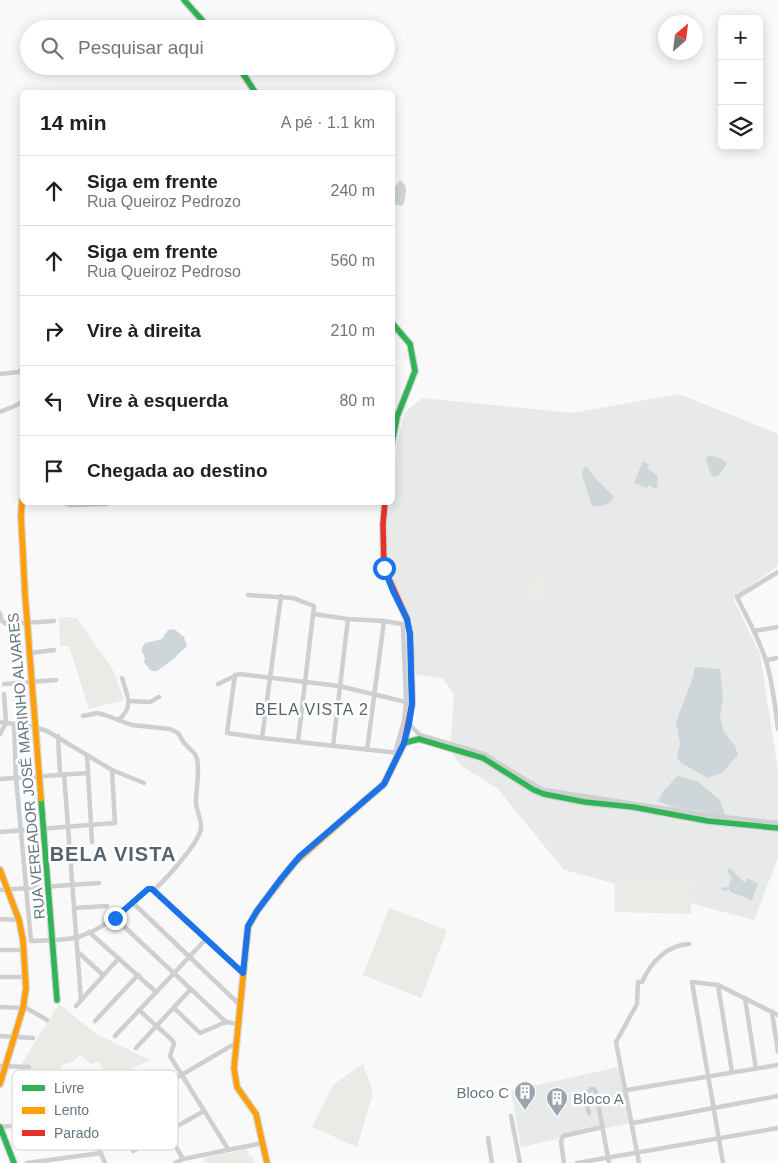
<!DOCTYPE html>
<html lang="pt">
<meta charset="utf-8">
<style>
:root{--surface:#fff;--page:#f2f2f2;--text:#202124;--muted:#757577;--line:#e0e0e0}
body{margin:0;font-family:Helvetica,sans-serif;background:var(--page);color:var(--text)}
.controls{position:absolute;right:15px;top:15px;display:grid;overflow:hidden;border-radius:8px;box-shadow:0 2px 12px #0003}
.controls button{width:45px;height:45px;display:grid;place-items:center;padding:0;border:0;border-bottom:1px solid var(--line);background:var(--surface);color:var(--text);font:25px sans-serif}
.compass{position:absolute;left:658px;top:15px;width:45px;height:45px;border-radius:50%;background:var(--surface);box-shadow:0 2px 12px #0003;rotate:28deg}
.stop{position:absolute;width:15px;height:15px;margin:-11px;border:4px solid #1a73e8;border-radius:50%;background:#fff}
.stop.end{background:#1a73e8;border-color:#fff;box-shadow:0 1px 5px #0008}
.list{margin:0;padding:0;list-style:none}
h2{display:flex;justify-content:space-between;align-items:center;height:65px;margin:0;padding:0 20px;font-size:21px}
h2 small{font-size:16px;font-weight:400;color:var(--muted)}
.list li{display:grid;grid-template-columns:32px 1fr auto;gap:15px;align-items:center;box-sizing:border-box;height:70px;padding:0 20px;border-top:1px solid var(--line)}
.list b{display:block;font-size:19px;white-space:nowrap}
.list p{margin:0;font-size:16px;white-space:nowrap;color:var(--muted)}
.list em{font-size:16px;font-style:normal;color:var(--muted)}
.icon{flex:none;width:28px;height:28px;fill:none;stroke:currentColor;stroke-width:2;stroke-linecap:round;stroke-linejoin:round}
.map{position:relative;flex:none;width:778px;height:1163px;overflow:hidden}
.search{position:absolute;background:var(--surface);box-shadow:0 2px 12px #0003;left:20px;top:20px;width:375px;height:55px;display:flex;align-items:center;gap:12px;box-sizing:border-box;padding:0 18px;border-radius:28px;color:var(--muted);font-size:19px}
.panel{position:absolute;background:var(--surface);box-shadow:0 2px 12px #0003;left:20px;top:90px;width:375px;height:415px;border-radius:8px}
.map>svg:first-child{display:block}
.built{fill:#e8e9e9}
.green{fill:#e8ebe6}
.water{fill:#ced6d9}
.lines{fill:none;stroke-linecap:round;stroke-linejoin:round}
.fast-casing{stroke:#d5d6d7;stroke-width:8}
.slow-casing{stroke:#d5d6d7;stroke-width:8}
.jam-casing{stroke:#d5d6d7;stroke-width:8}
.street{stroke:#cecfd0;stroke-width:4.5}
.fast{stroke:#30b455;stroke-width:5.5}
.slow{stroke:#ff9f0a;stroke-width:5.5}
.jam{stroke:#e5322d;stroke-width:5.5}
.route{stroke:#1a73e8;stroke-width:6}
.labels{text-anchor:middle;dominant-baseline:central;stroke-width:5;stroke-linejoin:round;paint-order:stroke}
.street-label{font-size:15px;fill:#657683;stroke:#fff}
.poi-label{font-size:15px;fill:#657683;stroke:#fff;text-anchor:end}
.neighbourhood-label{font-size:16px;letter-spacing:1px;fill:#57646e;stroke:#fff}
.district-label{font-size:20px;font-weight:bold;letter-spacing:1px;fill:#57646e;stroke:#fff}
.key{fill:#fff;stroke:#d1d6da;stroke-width:1}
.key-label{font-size:14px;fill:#657683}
</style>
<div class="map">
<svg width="778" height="1163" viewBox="0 0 778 1163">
<rect width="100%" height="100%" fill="#f9f9f9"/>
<g class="built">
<path d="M679 394 778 434V566L733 598 760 654 778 771V858L754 920 564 870 497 788 461 766 450 751 454 694 443 679 414 674 413 623 392 581 386 564 385 538 387 503 392 502 393 478 397 442 405 412 422 398 572 413Z"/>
<path d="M618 1067 630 1123 521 1147 511 1091Z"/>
</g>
<g class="green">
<path d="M534 575 549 578 543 604 527 600Z"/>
<path d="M67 617 77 618 113 670 124 700 89 709 69 646H60L59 618Z"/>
<path d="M615 878 692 880 691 914 615 912Z"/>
<path d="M389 908 447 930 421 998 363 975Z"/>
<path d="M59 1004 96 1034 150 1060 108 1079 99 1062 91 1064 80 1055 73 1062 61 1065 64 1095H11L17 1071Z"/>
<path d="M363 1064 373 1093 357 1147 312 1127 334 1084Z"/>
<path d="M247 1149 248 1155 252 1156 255 1163H205L204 1158Z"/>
</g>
<g class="water">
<path d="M400 180C408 186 406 190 405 199 404 202 404 204 402 206L393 204V189Z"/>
<path d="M708 456C714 455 724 459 727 464L719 475 714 477 711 475 706 460Z"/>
<path d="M643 461 649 464 647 468 658 476 657 489 648 485 647 488 634 483Z"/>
<path d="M586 466 594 477 614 497C609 506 601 507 592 506L582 475 583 469Z"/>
<path d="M174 629 184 637 187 646 177 655 175 658 157 671H151L143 661 145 659 144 654H142V648L145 643 162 639 168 630Z"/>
<path d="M695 667 720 669 723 697 720 717 724 732 735 746 738 755 722 773 708 778 681 763 677 757 680 743 676 722 692 680Z"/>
<path d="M677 776 697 781 720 800 726 817 700 811 677 808 658 801 662 793Z"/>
<path d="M730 868 745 883 748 878 758 884 752 900 730 892V889L725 891 722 890 721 888 728 887 730 885 729 882 732 879 727 870Z"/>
</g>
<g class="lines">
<g class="fast-casing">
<g id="fast">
<path d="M184 0 210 29"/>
<path d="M238 66 255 92"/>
<path d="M392 323 410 344 415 371 397 417 392 443"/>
<path d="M404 743 419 739 483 758 534 790 544 794 585 802 633 807 708 821 778 828"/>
<path d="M41 799 57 1000"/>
<path d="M0 1127 14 1163"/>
</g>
</g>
<g class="slow-casing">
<g id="slow">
<path d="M22 501 21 516 25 594 41 799"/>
<path d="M0 870 19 920 23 940 26 988 23 1008 0 1084"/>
<path d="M267 1163 256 1114 237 1087 234 1068 248 927 257 911 294 863 362 803"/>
</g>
</g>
<g class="jam-casing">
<path id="jam" d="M362 803 384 784 404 743 412 704 410 634 407 619 384 568 383 524 385 502"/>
</g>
<g class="street">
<path d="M0 374 18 372 22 370"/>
<path d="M0 412 15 406 22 402"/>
<path d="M61 502 71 505 106 504 111 502"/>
<path d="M778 572 737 597C747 618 759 638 766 661 773 683 775 706 778 729"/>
<path d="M248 595 293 598 314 606 298 742"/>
<path d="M0 613 2 621 6 624 54 621"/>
<path d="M314 614 348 619 384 621 402 624 403 627 406 702 404 721 395 753"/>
<path d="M754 631 778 627"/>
<path d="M30 653 54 650"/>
<path d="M766 660 778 658"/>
<path d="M235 675 227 733 262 738 399 753"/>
<path d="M4 684 56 680"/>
<path d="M218 684 239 674 339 686 406 702"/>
<path d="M129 701 150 702 159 697"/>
<path d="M83 716 97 713 105 715 132 725 170 729 178 733 184 743 195 754 197 759C200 773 196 788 196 802 196 811 202 820 201 828 200 842 165 880 154 890"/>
<path d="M118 720C135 707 127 695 122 678"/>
<path d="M0 722 35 727 47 731 112 770 144 783"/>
<path d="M14 724 16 778 31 941C46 940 63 941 78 937 105 929 127 907 148 889L154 890"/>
<path d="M409 724 420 735 484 754 534 785 544 790 707 815 778 823"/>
<path d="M0 734 6 723 4 694"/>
<path d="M58 736 60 775"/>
<path d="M262 738 281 596"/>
<path d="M333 746 348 619"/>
<path d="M367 750 384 621"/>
<path d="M87 755 92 842"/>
<path d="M64 774 81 1000"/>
<path d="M0 779 88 773"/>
<path d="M0 832 115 823 112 770"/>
<path d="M70 862 90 860"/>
<path d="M0 890 99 883"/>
<path d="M154 890 243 973"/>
<path d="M132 902 240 1005"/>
<path d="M74 908 107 906"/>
<path d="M115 918 226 1022 238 1024"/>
<path d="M0 919 19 920"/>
<path d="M89 932 156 992"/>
<path d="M0 950H24"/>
<path d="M78 952 103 975"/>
<path d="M0 977H25"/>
<path d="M718 985 732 1072"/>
<path d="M745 998 756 1069"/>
<path d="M23 1006 47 1020"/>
<path d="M76 1006 119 958"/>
<path d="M0 1007 23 1008"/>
<path d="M174 1008 200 1033 226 1022"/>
<path d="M139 1010 173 1041 174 1044 170 1056 228 1149"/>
<path d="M772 1012 778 1052"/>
<path d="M95 1021 138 975"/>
<path d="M0 1036 33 1038"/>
<path d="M115 1036 206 939"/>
<path d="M136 1048 190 990"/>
<path d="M0 1066 29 1067"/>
<path d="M75 1087 86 1119 105 1163"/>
<path d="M66 1090 89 1082"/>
<path d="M627 1090 778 1065"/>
<path d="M145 1095 183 1159"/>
<path d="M25 1104 27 1124"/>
<path d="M589 1113 585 1096 591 1089H594L596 1092 609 1163"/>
<path d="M511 1116 520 1163"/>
<path d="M633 1123 778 1096"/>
<path d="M0 1127 86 1119 120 1111 236 1043"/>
<path d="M488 1138 492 1163"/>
<path d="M133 1151 204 1111"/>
<path d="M27 1163 101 1153"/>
<path d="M175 1163 183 1159 263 1143"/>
<path d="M564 1163 561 1141 563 1136 603 1127"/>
<path d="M577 1163 778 1128"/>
<path d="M639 1163 616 1042 637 1004 638 982H642C651 962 667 945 689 944"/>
<path d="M723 1163 692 982 718 985 778 1015"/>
</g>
<use href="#fast" class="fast"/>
<use href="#slow" class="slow"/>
<use href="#jam" class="jam"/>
</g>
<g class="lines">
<path class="route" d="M115 918 148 889H152L243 973 248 926 257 911 280 880 300 856 384 784 404 743 409 724 412 704 410 634 407 619 393 591 384 568"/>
</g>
<defs>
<g id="building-pin" transform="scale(1.125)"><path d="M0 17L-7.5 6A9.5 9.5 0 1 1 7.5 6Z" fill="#99a4ac" stroke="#fff"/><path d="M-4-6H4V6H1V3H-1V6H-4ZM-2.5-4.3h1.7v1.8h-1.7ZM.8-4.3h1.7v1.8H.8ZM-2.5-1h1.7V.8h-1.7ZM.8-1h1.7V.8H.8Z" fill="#fff"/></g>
</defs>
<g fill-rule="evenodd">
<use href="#building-pin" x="525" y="1092"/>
<use href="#building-pin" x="557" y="1098"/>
</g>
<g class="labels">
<g class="street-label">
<text transform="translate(26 766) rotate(-95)">RUA VEREADOR JOSÉ MARINHO ALVARES</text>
</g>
<g class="poi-label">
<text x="509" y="1092">Bloco C</text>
<text x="573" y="1098" text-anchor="start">Bloco A</text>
</g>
<g class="neighbourhood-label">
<text x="312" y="709">BELA VISTA 2</text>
</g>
<g class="district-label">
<text x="113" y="854">BELA VISTA</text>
</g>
</g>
<rect x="12" y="1070" width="166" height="80" rx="8" class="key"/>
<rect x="22" y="1085" width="23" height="6" fill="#30b455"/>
<rect x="22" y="1107" width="23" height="7" fill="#ff9f0a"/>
<rect x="22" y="1130" width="23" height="6" fill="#e5322d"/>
<g class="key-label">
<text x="54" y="1093">Livre</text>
<text x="54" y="1115">Lento</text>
<text x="54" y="1138">Parado</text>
</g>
</svg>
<div class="controls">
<button>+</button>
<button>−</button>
<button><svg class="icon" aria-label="layers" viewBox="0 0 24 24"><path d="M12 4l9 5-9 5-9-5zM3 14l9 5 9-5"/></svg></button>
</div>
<svg class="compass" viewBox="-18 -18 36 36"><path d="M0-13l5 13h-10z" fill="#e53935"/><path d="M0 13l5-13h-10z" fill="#757577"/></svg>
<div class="stop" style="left:384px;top:568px"></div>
<div class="stop end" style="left:115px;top:918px"></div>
<div class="search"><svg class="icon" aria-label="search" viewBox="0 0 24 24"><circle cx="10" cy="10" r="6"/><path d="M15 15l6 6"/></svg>Pesquisar aqui</div>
<section class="panel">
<h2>14 min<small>A pé · 1.1 km</small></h2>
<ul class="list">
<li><svg class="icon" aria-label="ahead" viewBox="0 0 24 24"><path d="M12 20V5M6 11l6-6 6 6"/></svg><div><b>Siga em frente</b><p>Rua Queiroz Pedrozo</p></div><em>240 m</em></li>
<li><svg class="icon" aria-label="ahead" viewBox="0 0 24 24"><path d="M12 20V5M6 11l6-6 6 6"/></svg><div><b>Siga em frente</b><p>Rua Queiroz Pedroso</p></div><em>560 m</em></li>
<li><svg class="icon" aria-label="right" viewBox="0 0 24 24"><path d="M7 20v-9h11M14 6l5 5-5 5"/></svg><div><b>Vire à direita</b></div><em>210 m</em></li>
<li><svg class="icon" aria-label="left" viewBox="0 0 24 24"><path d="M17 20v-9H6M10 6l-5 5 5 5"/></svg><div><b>Vire à esquerda</b></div><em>80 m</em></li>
<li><svg class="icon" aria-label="arrive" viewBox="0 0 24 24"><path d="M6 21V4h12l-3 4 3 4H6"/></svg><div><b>Chegada ao destino</b></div></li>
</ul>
</section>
</div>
